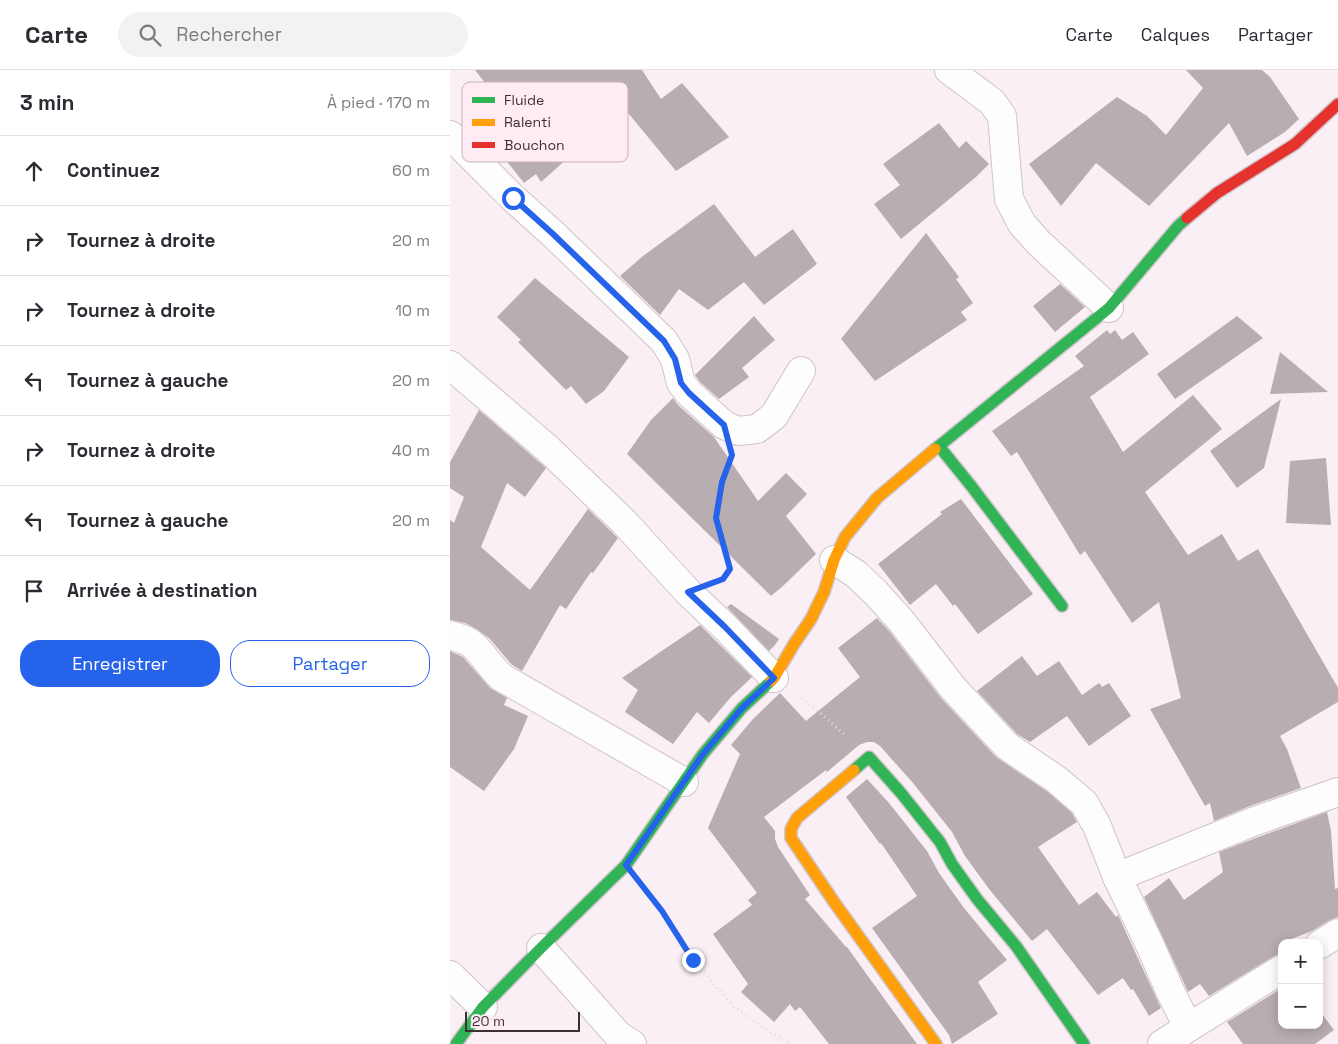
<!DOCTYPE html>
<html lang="fr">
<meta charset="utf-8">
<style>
:root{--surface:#fff;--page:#f2f2f3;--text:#2b2b33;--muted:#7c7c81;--line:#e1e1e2;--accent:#2563eb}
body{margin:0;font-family:"Space Grotesk",sans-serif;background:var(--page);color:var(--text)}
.controls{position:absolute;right:15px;bottom:15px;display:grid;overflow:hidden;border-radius:10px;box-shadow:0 2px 12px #0003}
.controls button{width:45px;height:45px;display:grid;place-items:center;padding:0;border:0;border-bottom:1px solid var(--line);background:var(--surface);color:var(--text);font:25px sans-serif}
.scale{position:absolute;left:15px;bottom:12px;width:115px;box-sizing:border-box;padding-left:5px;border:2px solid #3c3035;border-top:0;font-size:14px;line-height:18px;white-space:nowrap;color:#3c3035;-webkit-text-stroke:4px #feebf3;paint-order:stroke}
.stop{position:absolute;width:15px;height:15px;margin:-11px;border:4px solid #2563eb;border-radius:50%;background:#fff}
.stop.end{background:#2563eb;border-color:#fff;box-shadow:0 1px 5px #0008}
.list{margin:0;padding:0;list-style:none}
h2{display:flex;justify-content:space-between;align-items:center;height:65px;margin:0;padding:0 20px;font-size:21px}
h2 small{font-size:16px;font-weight:400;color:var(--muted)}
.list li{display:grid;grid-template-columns:32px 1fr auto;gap:15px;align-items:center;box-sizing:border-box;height:70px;padding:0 20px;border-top:1px solid var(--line)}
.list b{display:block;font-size:19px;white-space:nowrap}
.list em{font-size:16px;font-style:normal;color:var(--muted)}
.actions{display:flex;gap:10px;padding:15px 20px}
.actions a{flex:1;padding:11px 0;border:1px solid var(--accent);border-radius:20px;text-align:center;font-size:18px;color:var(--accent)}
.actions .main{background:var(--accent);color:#fff}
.icon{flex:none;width:28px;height:28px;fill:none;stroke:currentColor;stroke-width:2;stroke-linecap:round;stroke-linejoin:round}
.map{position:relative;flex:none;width:888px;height:974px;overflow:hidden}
header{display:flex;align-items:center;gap:30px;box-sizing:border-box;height:70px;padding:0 25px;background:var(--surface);border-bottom:1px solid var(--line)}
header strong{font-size:24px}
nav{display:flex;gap:28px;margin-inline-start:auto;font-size:18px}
.search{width:350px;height:45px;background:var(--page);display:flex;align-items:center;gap:12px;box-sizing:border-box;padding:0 18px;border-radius:28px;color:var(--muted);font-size:19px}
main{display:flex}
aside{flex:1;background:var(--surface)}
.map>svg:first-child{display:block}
.building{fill:#b8adb0}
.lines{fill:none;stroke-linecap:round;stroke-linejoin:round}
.street-casing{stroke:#cfc4c9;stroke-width:30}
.fast-casing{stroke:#cfc4c9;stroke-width:14}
.slow-casing{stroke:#cfc4c9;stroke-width:14}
.jam-casing{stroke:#cfc4c9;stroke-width:14}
.path{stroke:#e1dddf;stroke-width:3;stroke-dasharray:1 4;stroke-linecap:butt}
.street{stroke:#fefdfd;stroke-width:28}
.fast{stroke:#30b455;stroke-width:11}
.slow{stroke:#ff9f0a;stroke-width:11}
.jam{stroke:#e5322d;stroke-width:11}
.route{stroke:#2563eb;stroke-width:6}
.key{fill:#feebf3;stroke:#c4b3ba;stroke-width:1}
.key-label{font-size:14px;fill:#3c3035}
</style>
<header>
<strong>Carte</strong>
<div class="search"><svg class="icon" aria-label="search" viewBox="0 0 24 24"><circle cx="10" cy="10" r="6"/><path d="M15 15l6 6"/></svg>Rechercher</div>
<nav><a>Carte</a><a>Calques</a><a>Partager</a></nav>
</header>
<main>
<aside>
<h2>3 min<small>À pied · 170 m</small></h2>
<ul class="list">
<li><svg class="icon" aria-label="ahead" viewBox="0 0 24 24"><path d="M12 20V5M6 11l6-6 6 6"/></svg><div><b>Continuez</b></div><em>60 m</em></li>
<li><svg class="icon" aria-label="right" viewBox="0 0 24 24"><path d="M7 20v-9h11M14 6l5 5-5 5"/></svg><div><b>Tournez à droite</b></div><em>20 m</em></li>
<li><svg class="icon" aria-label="right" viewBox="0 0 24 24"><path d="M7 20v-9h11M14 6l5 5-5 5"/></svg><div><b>Tournez à droite</b></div><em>10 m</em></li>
<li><svg class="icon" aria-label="left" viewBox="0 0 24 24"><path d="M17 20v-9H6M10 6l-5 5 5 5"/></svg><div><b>Tournez à gauche</b></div><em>20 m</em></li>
<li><svg class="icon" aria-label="right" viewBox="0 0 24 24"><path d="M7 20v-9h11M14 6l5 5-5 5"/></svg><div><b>Tournez à droite</b></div><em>40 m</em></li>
<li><svg class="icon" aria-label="left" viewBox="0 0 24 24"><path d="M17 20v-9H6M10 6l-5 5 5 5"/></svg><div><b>Tournez à gauche</b></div><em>20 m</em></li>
<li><svg class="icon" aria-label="arrive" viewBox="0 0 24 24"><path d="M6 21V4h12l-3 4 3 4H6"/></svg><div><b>Arrivée à destination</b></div></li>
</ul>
<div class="actions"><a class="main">Enregistrer</a><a>Partager</a></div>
</aside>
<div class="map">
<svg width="888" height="974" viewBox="0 0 888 974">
<rect width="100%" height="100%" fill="#faeff4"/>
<g class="building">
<path d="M25 0H192L211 29 232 13 279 67 226 101 174 38 91 112 86 104 74 113 43 74 46 69 26 38 45 26Z"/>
<path d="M736 0H812L820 7 849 49 835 62 797 86 779 53 699 136 646 93 611 136 579 94 667 27 697 46 716 65 753 18Z"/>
<path d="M489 53 509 78 516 71 539 94 526 107 451 169 424 134 450 115 433 94Z"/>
<path d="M264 134 305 187 343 159 367 194 314 235 294 212 258 240 229 219 210 245 170 206 193 186Z"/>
<path d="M476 163 509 207 506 209 523 233 511 242 517 250 425 311 391 269Z"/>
<path d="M85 208 179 287 154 321 136 334 121 316 116 320 68 272 71 270 47 247Z"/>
<path d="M610 214 635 237 605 262 583 236Z"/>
<path d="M304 246 325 270 292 298 299 307 269 329 250 312 245 305Z"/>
<path d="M787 246 813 268 725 329 707 304Z"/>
<path d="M657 260 660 264 665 260 672 270 683 262 699 284 640 327 673 382 743 325 772 359 695 422 738 485 772 464 788 491 808 479 888 618V632L830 666 837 679 851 718 800 736 764 751 760 733 755 736 700 639 731 628 709 532 682 553 635 481 630 485 567 382 561 386 542 361 634 296 625 286Z"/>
<path d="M830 282 878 322 820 324Z"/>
<path d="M223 328 228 335 264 367 308 431 336 403 357 424 336 446 366 484 333 516 321 526 177 384 201 350Z"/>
<path d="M831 329 814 398 787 418 760 381Z"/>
<path d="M29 340 96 398 75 427 57 413 31 477 80 520 138 439 168 468 143 503 141 502 116 539 110 535 72 601 61 594 40 569 28 560 15 553 0 550V450L4 453 14 427 0 418V392Z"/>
<path d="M876 388 881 455 836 453 840 391Z"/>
<path d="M511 429 583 524 528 564 505 534 503 536 486 514 460 535 428 494 492 444 490 442Z"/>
<path d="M281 534 329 569 325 575 319 581 277 537Z"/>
<path d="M427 548 440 562 491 628 546 687 598 722 622 743 627 752 588 777 629 835 647 822 666 847 668 845 711 938 699 946 683 919 681 920 673 908 648 925 597 859 582 871 539 819 515 786 502 762 463 713 430 676 424 672H417L409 675 377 702 376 700 314 747 325 761V769L328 777 360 825 355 829 396 877H397L467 974H379L350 937 345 941 340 934 324 952 291 922 298 914 263 864 302 835 298 830 307 823 258 758 290 684 281 675 303 649 330 623 356 651 410 607 388 578Z"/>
<path d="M250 555 302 607 280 628 259 653 247 642 223 674 175 642 188 620 172 608Z"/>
<path d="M0 581 13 587 40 618 57 628 54 635 78 646 64 679 34 721 0 697Z"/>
<path d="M572 586 587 606 609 591 632 625 649 613 652 617 659 613 681 646 639 676 617 646 580 672 567 664 527 621Z"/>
<path d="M417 709 439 733 477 781 489 803 514 838 557 890 528 912 548 944 502 974 499 965 422 858 467 826 431 773 430 774 396 727Z"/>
<path d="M877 742 881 761 885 819 888 818V847L880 850 862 861 836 871 837 873H832V883L824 886 759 926 750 914 738 922 694 827 719 808 734 830 773 802 769 782 811 766Z"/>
<path d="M832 918V955H869V940L884 960 865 974H793L777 952Z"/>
</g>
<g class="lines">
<g class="street-casing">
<g id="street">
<path d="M499 0 542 32 552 46 559 129 572 154 589 173 659 238"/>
<path d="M0 65 63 128 103 164 214 271 225 289 231 313 239 323 274 355 288 361 307 359 324 346 351 301"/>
<path d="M0 295 97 378 174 452 238 522 275 557 324 608"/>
<path d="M384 490 406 504 426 523 452 552 503 618 557 676 607 710 634 733 647 756 667 807 700 875 720 921 738 957"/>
<path d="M0 565C6 567 13 569 19 572 32 581 39 596 51 607L234 712"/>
<path d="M667 807 805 751 888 722"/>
<path d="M869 875 888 863"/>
<path d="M91 878 168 965 182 974"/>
<path d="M0 905 33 937"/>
<path d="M712 974 832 899"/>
</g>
</g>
<g class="fast-casing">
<g id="fast">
<path d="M489 376 659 238 728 156 737 148"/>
<path d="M485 379 489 376 522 417 612 536"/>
<path d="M404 700 419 687 451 723 490 772 502 794 527 829 566 876 634 974"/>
<path d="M6 974 33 937 91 878 176 795 253 684 292 638 321 611"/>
</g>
</g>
<g class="slow-casing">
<g id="slow">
<path d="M321 611 324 608 344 574 361 549 374 522 384 490 395 467 427 428 485 379"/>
<path d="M404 700 347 748 341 759V768L384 832 486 974"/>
</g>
</g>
<g class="jam-casing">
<path id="jam" d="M737 148 767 123 845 74 888 34"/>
</g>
<g class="path">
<path d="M273 509 281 499 266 448 272 413 280 392"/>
<path d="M351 628 368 641 394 664"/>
<path d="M196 821 212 841 243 890 284 937 319 961 342 974"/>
</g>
<use href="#street" class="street"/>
<use href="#fast" class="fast"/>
<use href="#slow" class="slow"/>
<use href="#jam" class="jam"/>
</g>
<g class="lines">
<path class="route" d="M63 128 103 164 214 271 225 289 231 313 239 323 274 355 282 385 272 412 266 448 280 499 273 509 238 522 275 557 324 608 292 638 253 684 176 795 212 841 243 890"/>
</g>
<rect x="12" y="12" width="166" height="80" rx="8" class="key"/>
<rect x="22" y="27" width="23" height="6" fill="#30b455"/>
<rect x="22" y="49" width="23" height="7" fill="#ff9f0a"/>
<rect x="22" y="72" width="23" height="6" fill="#e5322d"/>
<g class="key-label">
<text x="54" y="35">Fluide</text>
<text x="54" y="57">Ralenti</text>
<text x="54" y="80">Bouchon</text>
</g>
</svg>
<div class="controls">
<button>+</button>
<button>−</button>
</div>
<div class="scale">20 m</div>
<div class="stop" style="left:63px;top:128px"></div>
<div class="stop end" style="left:243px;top:890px"></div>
</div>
</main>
